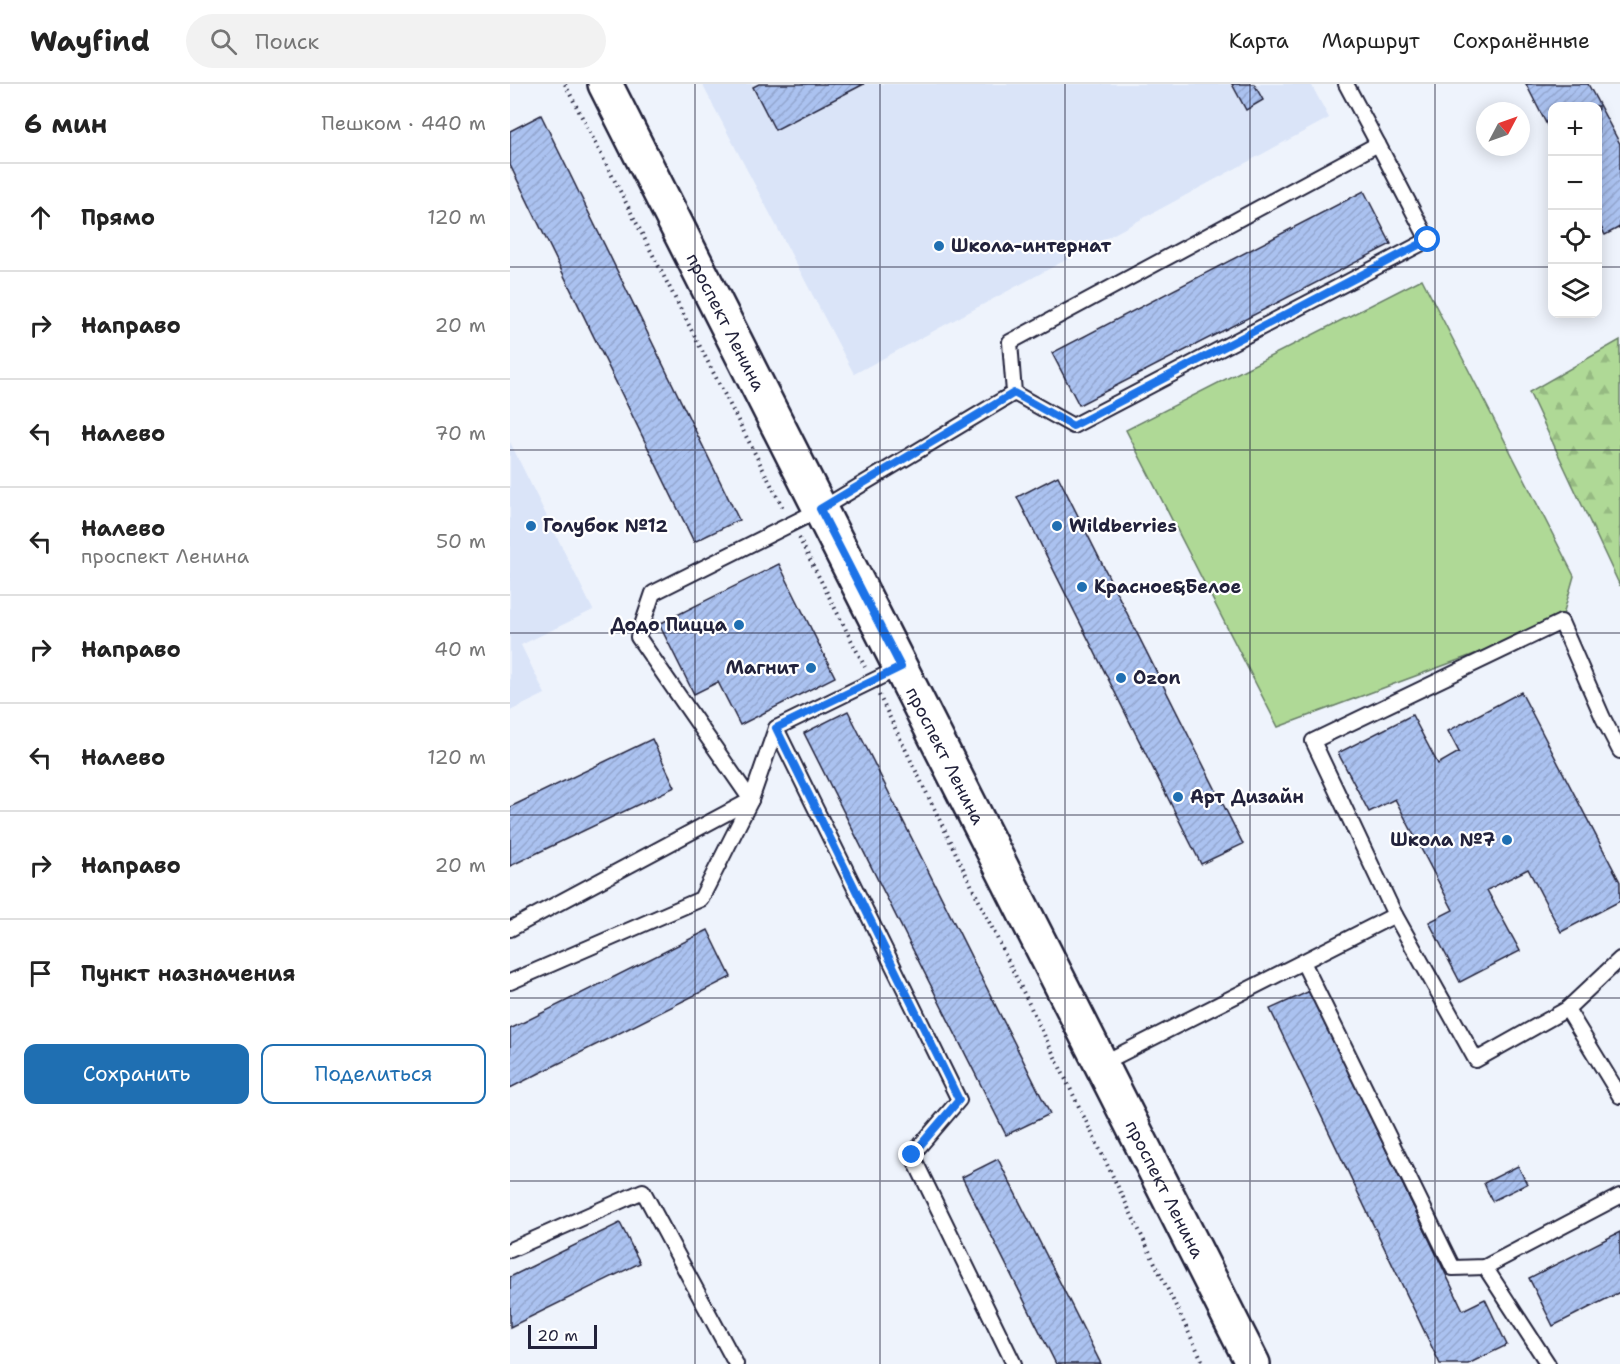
<!DOCTYPE html>
<html lang="ru">
<meta charset="utf-8">
<style>
:root{--surface:#fff;--page:#f2f2f2;--text:#222;--muted:#767676;--line:#e0e0e0;--accent:#1f6fb2}
body{margin:0;font-family:"Shantell Sans",sans-serif;background:var(--page);color:var(--text)}
.controls{position:absolute;right:18px;top:18px;display:grid;overflow:hidden;border-radius:12px;box-shadow:0 3px 15px #0003}
.controls button{width:54px;height:54px;display:grid;place-items:center;padding:0;border:0;border-bottom:2px solid var(--line);background:var(--surface);color:var(--text);font:30px sans-serif}
.compass{position:absolute;left:966px;top:18px;width:54px;height:54px;border-radius:50%;background:var(--surface);box-shadow:0 3px 15px #0003;rotate:49deg}
.scale{position:absolute;left:18px;bottom:15px;width:69px;box-sizing:border-box;padding-left:6px;border:3px solid #22223b;border-top:0;font-size:16px;line-height:21px;white-space:nowrap;color:#22223b;-webkit-text-stroke:4px #fff;paint-order:stroke}
.stop{position:absolute;width:18px;height:18px;margin:-14px;border:4px solid #1a73e8;border-radius:50%;background:#fff}
.stop.end{background:#1a73e8;border-color:#fff;box-shadow:0 2px 6px #0008}
.list{margin:0;padding:0;list-style:none}
h2{display:flex;justify-content:space-between;align-items:center;height:78px;margin:0;padding:0 24px;font-size:26px}
h2 small{font-size:20px;font-weight:400;color:var(--muted)}
.list li{display:grid;grid-template-columns:39px 1fr auto;gap:18px;align-items:center;box-sizing:border-box;height:108px;padding:0 24px;border-top:2px solid var(--line)}
.list b{display:block;font-size:22px;white-space:nowrap}
.list p{margin:0;font-size:20px;white-space:nowrap;color:var(--muted)}
.list em{font-size:20px;font-style:normal;color:var(--muted)}
.actions{display:flex;gap:12px;padding:18px 24px}
.actions a{flex:1;padding:14px 0;border:2px solid var(--accent);border-radius:12px;text-align:center;font-size:21px;color:var(--accent)}
.actions .main{background:var(--accent);color:#fff}
.icon{flex:none;width:33px;height:33px;fill:none;stroke:currentColor;stroke-width:2;stroke-linecap:round;stroke-linejoin:round}
.map{position:relative;flex:none;width:1110px;height:1280px;overflow:hidden}
header{display:flex;align-items:center;gap:36px;box-sizing:border-box;height:84px;padding:0 30px;background:var(--surface);border-bottom:2px solid var(--line)}
header strong{font-size:28px}
nav{display:flex;gap:33px;margin-inline-start:auto;font-size:21px}
.search{width:420px;height:54px;background:var(--page);display:flex;align-items:center;gap:15px;box-sizing:border-box;padding:0 21px;border-radius:33px;color:var(--muted);font-size:22px}
main{display:flex}
aside{flex:1;background:var(--surface)}
.map>svg:first-child{display:block}
.built{fill:#dae4f8}
.forest{fill:url(#forest-firs);stroke:#687e68;stroke-width:1.5}
.garden{fill:#afd996;stroke:#687e68;stroke-width:1.5}
.building{fill:url(#building-hatch);stroke:#22223b;stroke-width:1.5}
.lines{fill:none;stroke-linecap:round;stroke-linejoin:round}
.service-casing{stroke:#22223b;stroke-width:18}
.tertiary-casing{stroke:#22223b;stroke-width:38}
.path{stroke:#22223b;stroke-width:4;stroke-dasharray:1.5 4.5;stroke-linecap:butt}
.service{stroke:#fff;stroke-width:14}
.tertiary{stroke:#fff;stroke-width:33}
.route{stroke:#1a73e8;stroke-width:8}
.grid{fill:none;stroke:#22223b;stroke-width:1.5;stroke-opacity:0.55}
.poi-dot{fill:#1f6fb2;stroke:#fff;stroke-width:2}
.labels{text-anchor:middle;dominant-baseline:central;stroke-width:4.5;stroke-linejoin:round;paint-order:stroke}
.poi-label{font-size:18px;font-weight:bold;fill:#22223b;stroke:#fff;text-anchor:start}
.street-label{font-size:18px;fill:#22223b;stroke:#fff}
</style>
<header>
<strong>Wayfind</strong>
<div class="search"><svg class="icon" aria-label="search" viewBox="0 0 24 24"><circle cx="10" cy="10" r="6"/><path d="M15 15l6 6"/></svg>Поиск</div>
<nav><a>Карта</a><a>Маршрут</a><a>Сохранённые</a></nav>
</header>
<main>
<aside>
<h2>6 мин<small>Пешком · 440 m</small></h2>
<ul class="list">
<li><svg class="icon" aria-label="ahead" viewBox="0 0 24 24"><path d="M12 20V5M6 11l6-6 6 6"/></svg><div><b>Прямо</b></div><em>120 m</em></li>
<li><svg class="icon" aria-label="right" viewBox="0 0 24 24"><path d="M7 20v-9h11M14 6l5 5-5 5"/></svg><div><b>Направо</b></div><em>20 m</em></li>
<li><svg class="icon" aria-label="left" viewBox="0 0 24 24"><path d="M17 20v-9H6M10 6l-5 5 5 5"/></svg><div><b>Налево</b></div><em>70 m</em></li>
<li><svg class="icon" aria-label="left" viewBox="0 0 24 24"><path d="M17 20v-9H6M10 6l-5 5 5 5"/></svg><div><b>Налево</b><p>проспект Ленина</p></div><em>50 m</em></li>
<li><svg class="icon" aria-label="right" viewBox="0 0 24 24"><path d="M7 20v-9h11M14 6l5 5-5 5"/></svg><div><b>Направо</b></div><em>40 m</em></li>
<li><svg class="icon" aria-label="left" viewBox="0 0 24 24"><path d="M17 20v-9H6M10 6l-5 5 5 5"/></svg><div><b>Налево</b></div><em>120 m</em></li>
<li><svg class="icon" aria-label="right" viewBox="0 0 24 24"><path d="M7 20v-9h11M14 6l5 5-5 5"/></svg><div><b>Направо</b></div><em>20 m</em></li>
<li><svg class="icon" aria-label="arrive" viewBox="0 0 24 24"><path d="M6 21V4h12l-3 4 3 4H6"/></svg><div><b>Пункт назначения</b></div></li>
</ul>
<div class="actions"><a class="main">Сохранить</a><a>Поделиться</a></div>
</aside>
<div class="map">
<svg width="1110" height="1280" viewBox="0 0 1110 1280">
<defs>
<pattern id="forest-firs" width="22" height="20" patternUnits="userSpaceOnUse" patternTransform="scale(1.5)"><rect width="22" height="20" fill="#afd996"/><path d="M5 1l3.5 6h-7zM16 11l3.5 6h-7z" fill="#96ba82"/></pattern>
<pattern id="building-hatch" width="6" height="6" patternUnits="userSpaceOnUse" patternTransform="scale(1.5)"><rect width="6" height="6" fill="#abc2f0"/><path d="M-1 1l2-2M0 6l6-6M5 7l2-2" fill="none" stroke="#93a6cf"/></pattern>
</defs>
<rect width="100%" height="100%" fill="#eef3fc"/>
<filter id="ink" filterUnits="userSpaceOnUse"><feTurbulence type="fractalNoise" baseFrequency=".0167" numOctaves="2"/><feDisplacementMap in="SourceGraphic" scale="12" xChannelSelector="R" yChannelSelector="G"/><feConvolveMatrix kernelMatrix="1 2 1 2 8 2 1 2 1" color-interpolation-filters="sRGB"/></filter>
<g filter="url(#ink)">
<g class="built">
<path d="M192 0H801L819 34 344 290Z"/>
<path d="M0 358 83 526 11 561 35 610 0 627Z"/>
</g>
<path class="forest" d="M1110 256V502L1019 308Z"/>
<path class="garden" d="M912 195 1064 492 1051 538 768 643 616 346Z"/>
<g class="building">
<path d="M249 0H354L265 46 243 3Z"/>
<path d="M722 0H744L753 16 736 26Z"/>
<path d="M1016 0H1078L1110 60V143L1095 151 1088 137V22H1042V51Z"/>
<path d="M31 31 229 436 184 458 0 81V47Z"/>
<path d="M854 107 881 160 569 321 542 269Z"/>
<path d="M548 392 733 760 691 780 507 413Z"/>
<path d="M269 480 325 593 230 641 208 598 184 610 149 540Z"/>
<path d="M1011 608 1110 798V817L1051 848 1018 785 977 806 1010 867 950 898 919 838 943 826 885 715 859 728 828 669 902 631 928 680 949 668 938 647Z"/>
<path d="M338 627 540 1030 496 1051 294 649Z"/>
<path d="M142 655 165 703 0 782V723Z"/>
<path d="M198 846 221 893 0 1004V945Z"/>
<path d="M800 907 953 1226 975 1215 997 1261 958 1280H930L760 925Z"/>
<path d="M488 1075 591 1280H546L452 1093Z"/>
<path d="M1008 1082 1017 1100 982 1117 974 1099Z"/>
<path d="M110 1139 130 1179 0 1243V1193Z"/>
<path d="M1110 1148V1208L1043 1242 1019 1194Z"/>
</g>
<g class="lines">
<g class="service-casing">
<g id="service">
<path d="M836 0 868 60"/>
<path d="M391 583 266 644 241 716 128 553 143 509 311 425 504 309 563 342 918 156 868 60 500 258 504 309"/>
<path d="M266 644 449 1016 402 1071 504 1280"/>
<path d="M1110 667 1093 634 1051 538 803 657 885 831 966 976 1057 925 1110 875"/>
<path d="M0 845 241 716"/>
<path d="M793 878 943 1184 975 1183 1110 1112"/>
<path d="M0 898 191 815 241 716"/>
<path d="M1057 925 1110 1012"/>
<path d="M591 980 885 831"/>
<path d="M0 1166 133 1107 226 1280"/>
<path d="M975 1183 1038 1280"/>
</g>
</g>
<g class="tertiary-casing">
<g id="tertiary">
<path id="s1" d="M95 0 743 1280"/>
</g>
</g>
<g class="path">
<path d="M55 0 274 426"/>
<path d="M289 454 355 583"/>
<path d="M369 611 694 1280"/>
</g>
<use href="#service" class="service"/>
<use href="#tertiary" class="tertiary"/>
</g>
</g>
<g class="lines" filter="url(#ink)">
<path class="route" d="M402 1071 449 1016 266 644 391 583 310 425 504 309 563 342 918 156"/>
</g>
<path class="grid" d="M185 0V1280M370 0V1280M555 0V1280M740 0V1280M925 0V1280M0 183H1042M1088 183H1110M0 366H1110M0 549H1110M0 731H1110M0 914H1110M0 1097H1110"/>
<g class="poi-dot">
<circle cx="429" cy="162" r="6"/>
<circle cx="21" cy="442" r="6"/>
<circle cx="547" cy="442" r="6"/>
<circle cx="572" cy="503" r="6"/>
<circle cx="229" cy="541" r="6"/>
<circle cx="301" cy="584" r="6"/>
<circle cx="611" cy="594" r="6"/>
<circle cx="668" cy="713" r="6"/>
<circle cx="997" cy="756" r="6"/>
</g>
<g class="labels">
<g class="poi-label">
<text x="441" y="162">Школа-интернат</text>
<text x="33" y="442">Голубок №12</text>
<text x="559" y="442">Wildberries</text>
<text x="584" y="503">Красное&amp;Белое</text>
<text x="217" y="541" text-anchor="end">Додо Пицца</text>
<text x="289" y="584" text-anchor="end">Магнит</text>
<text x="623" y="594">Ozon</text>
<text x="680" y="713">Арт Дизайн</text>
<text x="985" y="756" text-anchor="end">Школа №7</text>
</g>
<g class="street-label">
<text stroke="none"><textPath href="#s1" startOffset="267">проспект Ленина</textPath></text>
<text stroke="none"><textPath href="#s1" startOffset="753">проспект Ленина</textPath></text>
<text stroke="none"><textPath href="#s1" startOffset="1239">проспект Ленина</textPath></text>
</g>
</g>
</svg>
<div class="controls">
<button>+</button>
<button>−</button>
<button><svg class="icon" aria-label="locate" viewBox="0 0 24 24"><circle cx="12" cy="12" r="6"/><path d="M12 2v4M12 18v4M2 12h4M18 12h4"/></svg></button>
<button><svg class="icon" aria-label="layers" viewBox="0 0 24 24"><path d="M12 4l9 5-9 5-9-5zM3 14l9 5 9-5"/></svg></button>
</div>
<svg class="compass" viewBox="-18 -18 36 36"><path d="M0-13l5 13h-10z" fill="#e53935"/><path d="M0 13l5-13h-10z" fill="#767676"/></svg>
<div class="scale">20 m</div>
<div class="stop" style="left:918px;top:156px"></div>
<div class="stop end" style="left:402px;top:1071px"></div>
</div>
</main>
